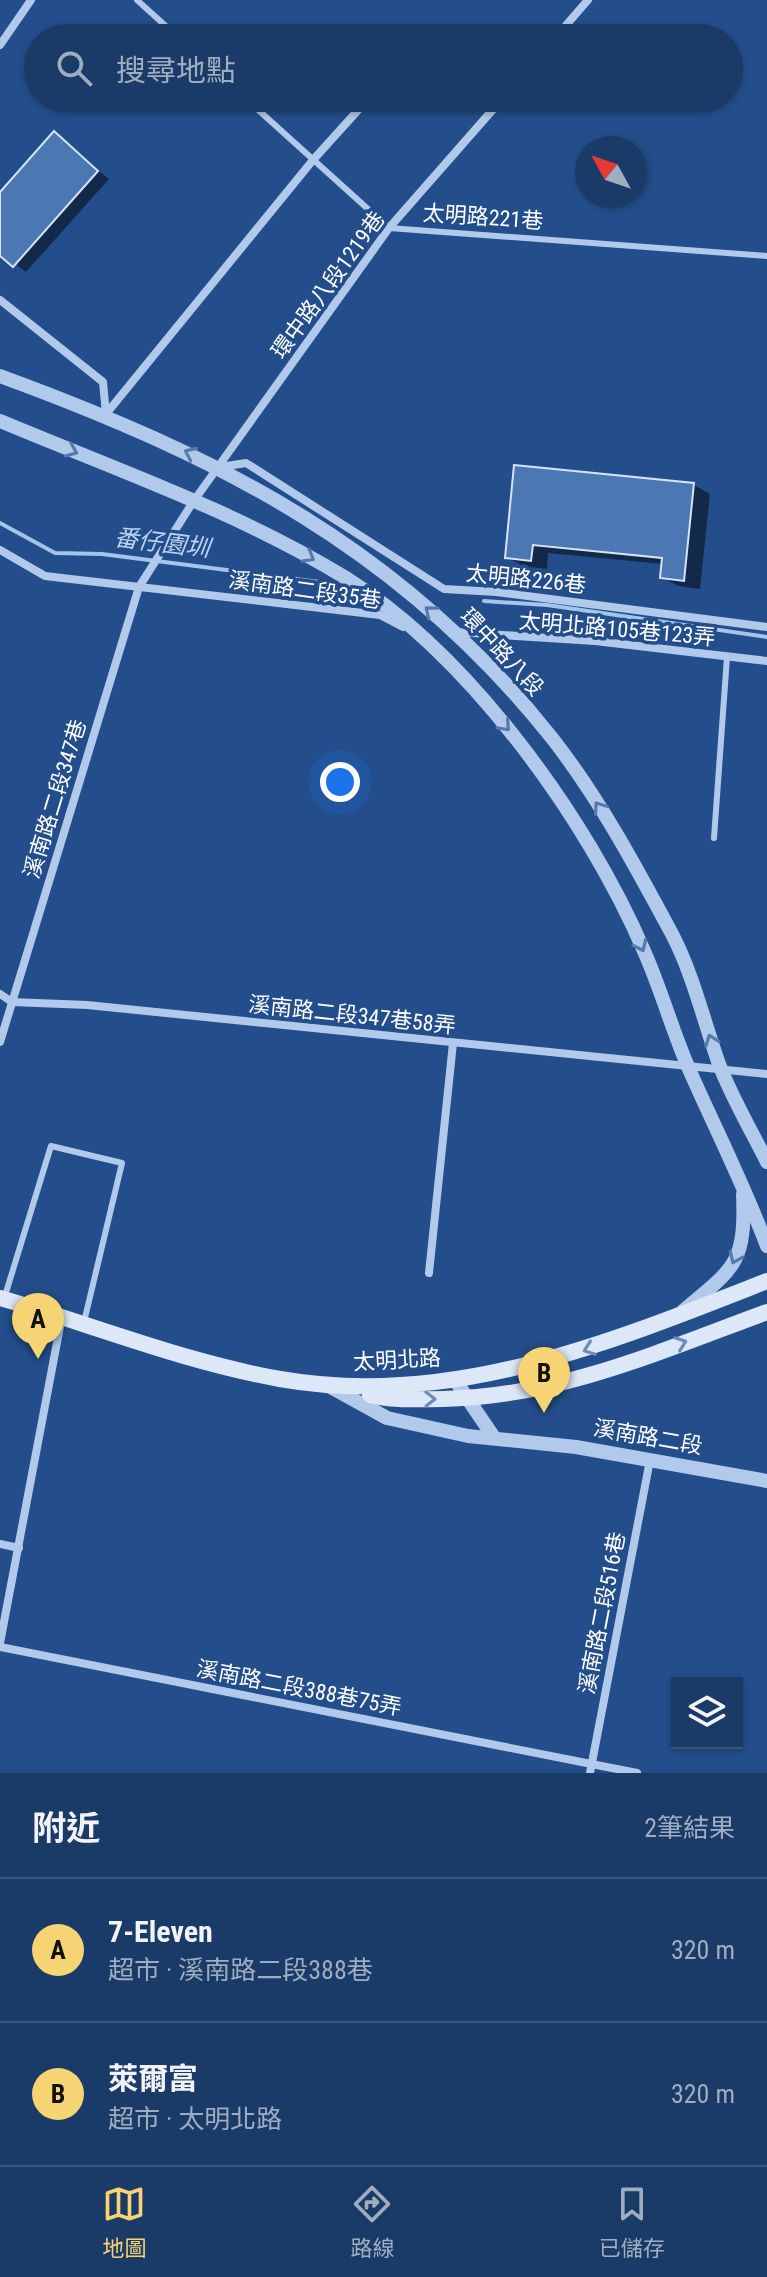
<!DOCTYPE html>
<html lang="zh-TW">
<meta charset="utf-8">
<style>
:root{--surface:#1a3a68;--page:#23416e;--text:#f1f3f6;--muted:#9fadc0;--line:#38547c;--accent:#f6d373}
body{margin:0;font-family:"Roboto Condensed","Noto Sans TC",sans-serif;background:var(--page);color:var(--text)}
.controls{position:absolute;right:24px;bottom:24px;display:grid;overflow:hidden;border-radius:0px;box-shadow:0 2px 6px #0004}
.controls button{width:72px;height:72px;display:grid;place-items:center;padding:0;border:0;border-bottom:2px solid var(--line);background:var(--surface);color:var(--text);font:40px sans-serif}
.compass{position:absolute;left:575px;top:136px;width:72px;height:72px;border-radius:50%;background:var(--surface);box-shadow:0 2px 6px #0004;rotate:310deg}
.you{position:absolute;left:340px;top:782px;width:28px;height:28px;margin:-20px;border:6px solid #fff;border-radius:50%;background:#1a73e8;box-shadow:0 0 0 12px #1a73e833}
.badge{display:grid;place-items:center;width:52px;height:52px;border-radius:50%;background:var(--accent);color:#111;font-size:26px;font-weight:700}
.pin{position:absolute;translate:-50% -66px;filter:drop-shadow(0 2px 4px #0008)}
.pin::after{content:'';position:absolute;top:42px;width:28px;height:24px;background:inherit;clip-path:polygon(0 0,100% 0,50% 100%)}
.list{margin:0;padding:0;list-style:none}
h2{display:flex;justify-content:space-between;align-items:center;height:104px;margin:0;padding:0 32px;font-size:34px}
h2 small{font-size:26px;font-weight:400;color:var(--muted)}
.list li{display:grid;grid-template-columns:52px 1fr auto;gap:24px;align-items:center;box-sizing:border-box;height:144px;padding:0 32px;border-top:2px solid var(--line)}
.list b{display:block;font-size:30px;white-space:nowrap}
.list p{margin:0;font-size:26px;white-space:nowrap;color:var(--muted)}
.list em{font-size:26px;font-style:normal;color:var(--muted)}
.icon{flex:none;width:44px;height:44px;fill:none;stroke:currentColor;stroke-width:2;stroke-linecap:round;stroke-linejoin:round}
.map{position:relative;flex:none;width:767px;height:1773px;overflow:hidden}
.search{position:absolute;background:var(--surface);box-shadow:0 2px 6px #0004;left:24px;right:24px;top:24px;height:88px;display:flex;align-items:center;gap:20px;box-sizing:border-box;padding:0 28px;border-radius:44px;color:var(--muted);font-size:30px}
.sheet{height:392px;background:var(--surface)}
nav{display:flex;justify-content:space-around;align-items:center;box-sizing:border-box;height:112px;border-top:2px solid var(--line);background:var(--surface);font-size:22px;color:var(--muted)}
nav a{display:grid;justify-items:center;gap:4px}
nav .on{color:var(--accent)}
.map>svg:first-child{display:block}
.shadow{fill:#0007}
.lines{fill:none;stroke-linecap:round;stroke-linejoin:round}
.stream{stroke:#a5c4ec;stroke-width:4}
.building{fill:#4b77b2;stroke:#d5e4f8;stroke-width:2}
.service{stroke:#b1c9eb;stroke-width:6}
.minor{stroke:#b1c9eb;stroke-width:8}
.tertiary{stroke:#b1c9eb;stroke-width:14}
.secondary{stroke:#dce7f8;stroke-width:16}
.oneway{stroke:#5579ad}
.oneway2{stroke:#6d8bb7}
.labels{text-anchor:middle;dominant-baseline:central;stroke-width:7;stroke-linejoin:round;paint-order:stroke}
.street-label{font-size:22px;fill:#fff;stroke:#234e8b}
.water-label{font-size:24px;font-style:italic;fill:#bcd4f2;stroke:#234e8b}
</style>
<div class="map">
<svg width="767" height="1773" viewBox="0 0 767 1773">
<rect width="100%" height="100%" fill="#234e8b"/>
<g class="shadow">
<path d="M54 134 109 179 26 272 0 253V195Z"/>
<path d="M516 468 694 485 710 494 700 589 678 586 662 577 663 564 548 553 547 569 523 566 507 557Z"/>
</g>
<g class="lines">
<g class="stream">
<path d="M0 523 55 553 102 554 327 583"/>
<path d="M484 601 547 605 767 637"/>
</g>
</g>
<g class="building">
<path d="M54 131 98 171 13 267 0 256V192Z"/>
<path d="M514 465 694 483 684 581 660 578 662 558 533 545 531 561 505 558Z"/>
</g>
<g class="lines">
<g class="service">
<path d="M137 0 179 38"/>
<path d="M245 98 389 228 767 256"/>
<path d="M714 838 727 657"/>
<path d="M4 1299 51 1146 122 1163 84 1322"/>
</g>
<g class="minor">
<path d="M423 38 431 30 440 38"/>
<path d="M555 38 588 0"/>
<path d="M0 45 31 0"/>
<path d="M0 300 103 382 106 414"/>
<path d="M106 414 313 160 369 98"/>
<path d="M220 467 246 463 444 589 496 592 767 627"/>
<path d="M0 550 45 576 380 615 403 627"/>
<path d="M456 632 595 641 767 661"/>
<path d="M0 994 12 1002 87 1005 767 1074"/>
<path d="M0 1042 139 587 193 502 389 228 503 98"/>
<path d="M429 1273 453 1043"/>
<path d="M0 1544 19 1548"/>
<path d="M0 1643 62 1316"/>
<path d="M0 1647 637 1773"/>
<path d="M590 1773 650 1460"/>
</g>
<g class="tertiary">
<path d="M0 376C221 457 402 549 552 738 599 798 636 867 672 934 693 974 704 1022 719 1064 732 1098 751 1130 767 1162"/>
<path d="M0 421C117 470 238 512 346 578 469 655 587 818 644 951 661 989 672 1030 689 1069 715 1128 744 1185 767 1246"/>
<path d="M682 1312C733 1268 746 1266 743 1194"/>
<path d="M455 1380 493 1436"/>
<path d="M329 1386 387 1418 468 1436 576 1447 767 1481"/>
</g>
<g class="secondary">
<path d="M0 1298C93 1325 184 1362 280 1379 451 1409 611 1342 767 1281"/>
<path d="M370 1395C393 1401 419 1399 443 1399 558 1397 661 1351 767 1312"/>
</g>
</g>
<defs><path id="oneway-chevron" d="M-2-3.5L2.5 0L-2 3.5" fill="none" stroke-width="1.6" stroke-linecap="round" stroke-linejoin="round" transform="scale(2)"/></defs>
<g class="oneway">
<use href="#oneway-chevron" transform="translate(72 451) rotate(23)"/>
<use href="#oneway-chevron" transform="translate(190 453) rotate(-155)"/>
<use href="#oneway-chevron" transform="translate(309 557) rotate(30)"/>
<use href="#oneway-chevron" transform="translate(430 611) rotate(-140)"/>
<use href="#oneway-chevron" transform="translate(505 726) rotate(48)"/>
<use href="#oneway-chevron" transform="translate(599 807) rotate(-125)"/>
<use href="#oneway-chevron" transform="translate(641 946) rotate(65)"/>
<use href="#oneway-chevron" transform="translate(711 1040) rotate(-110)"/>
<use href="#oneway-chevron" transform="translate(735 1258) rotate(114)"/>
</g>
<g class="oneway2">
<use href="#oneway-chevron" transform="translate(681 1343) rotate(-20)"/>
<use href="#oneway-chevron" transform="translate(589 1349) rotate(160)"/>
<use href="#oneway-chevron" transform="translate(430 1399) rotate(-1)"/>
</g>
<g class="labels">
<g class="street-label">
<text transform="translate(483 217) rotate(4)">太明路221巷</text>
<text transform="translate(328 285) rotate(-54)">環中路八段1219巷</text>
<text transform="translate(526 579) rotate(6)">太明路226巷</text>
<text transform="translate(305 590) rotate(8)">溪南路二段35巷</text>
<text transform="translate(617 629) rotate(5)">太明北路105巷123弄</text>
<text transform="translate(502 652) rotate(47)">環中路八段</text>
<text transform="translate(55 799) rotate(-73)">溪南路二段347巷</text>
<text transform="translate(352 1015) rotate(6)">溪南路二段347巷58弄</text>
<text transform="translate(397 1360) rotate(-3)">太明北路</text>
<text transform="translate(648 1437) rotate(10)">溪南路二段</text>
<text transform="translate(602 1613) rotate(-79)">溪南路二段516巷</text>
<text transform="translate(299 1688) rotate(11)">溪南路二段388巷75弄</text>
</g>
<g class="water-label">
<text transform="translate(162 543) rotate(7)">番仔園圳</text>
</g>
</g>
</svg>
<div class="controls">
<button><svg class="icon" aria-label="layers" viewBox="0 0 24 24"><path d="M12 4l9 5-9 5-9-5zM3 14l9 5 9-5"/></svg></button>
</div>
<svg class="compass" viewBox="-18 -18 36 36"><path d="M0-13l5 13h-10z" fill="#e53935"/><path d="M0 13l5-13h-10z" fill="#9fadc0"/></svg>
<div class="you"></div>
<div class="pin badge" style="left:38px;top:1359px">A</div>
<div class="pin badge" style="left:544px;top:1413px">B</div>
<div class="search"><svg class="icon" aria-label="search" viewBox="0 0 24 24"><circle cx="10" cy="10" r="6"/><path d="M15 15l6 6"/></svg>搜尋地點</div>
</div>
<section class="sheet">
<h2>附近<small>2筆結果</small></h2>
<ul class="list">
<li><span class="badge">A</span><div><b>7-Eleven</b><p>超市 · 溪南路二段388巷</p></div><em>320 m</em></li>
<li><span class="badge">B</span><div><b>萊爾富</b><p>超市 · 太明北路</p></div><em>320 m</em></li>
</ul>
</section>
<nav>
<a class="on"><svg class="icon" aria-label="map" viewBox="0 0 24 24"><path d="M3 6l6-2 6 2 6-2v14l-6 2-6-2-6 2zM9 4v14M15 6v14"/></svg>地圖</a>
<a><svg class="icon" aria-label="directions" viewBox="0 0 24 24"><path d="M12 3l9 9-9 9-9-9zM9 14v-3h6M13 9l2 2-2 2"/></svg>路線</a>
<a><svg class="icon" aria-label="saved" viewBox="0 0 24 24"><path d="M7 4h10v16l-5-4-5 4z"/></svg>已儲存</a>
</nav>
